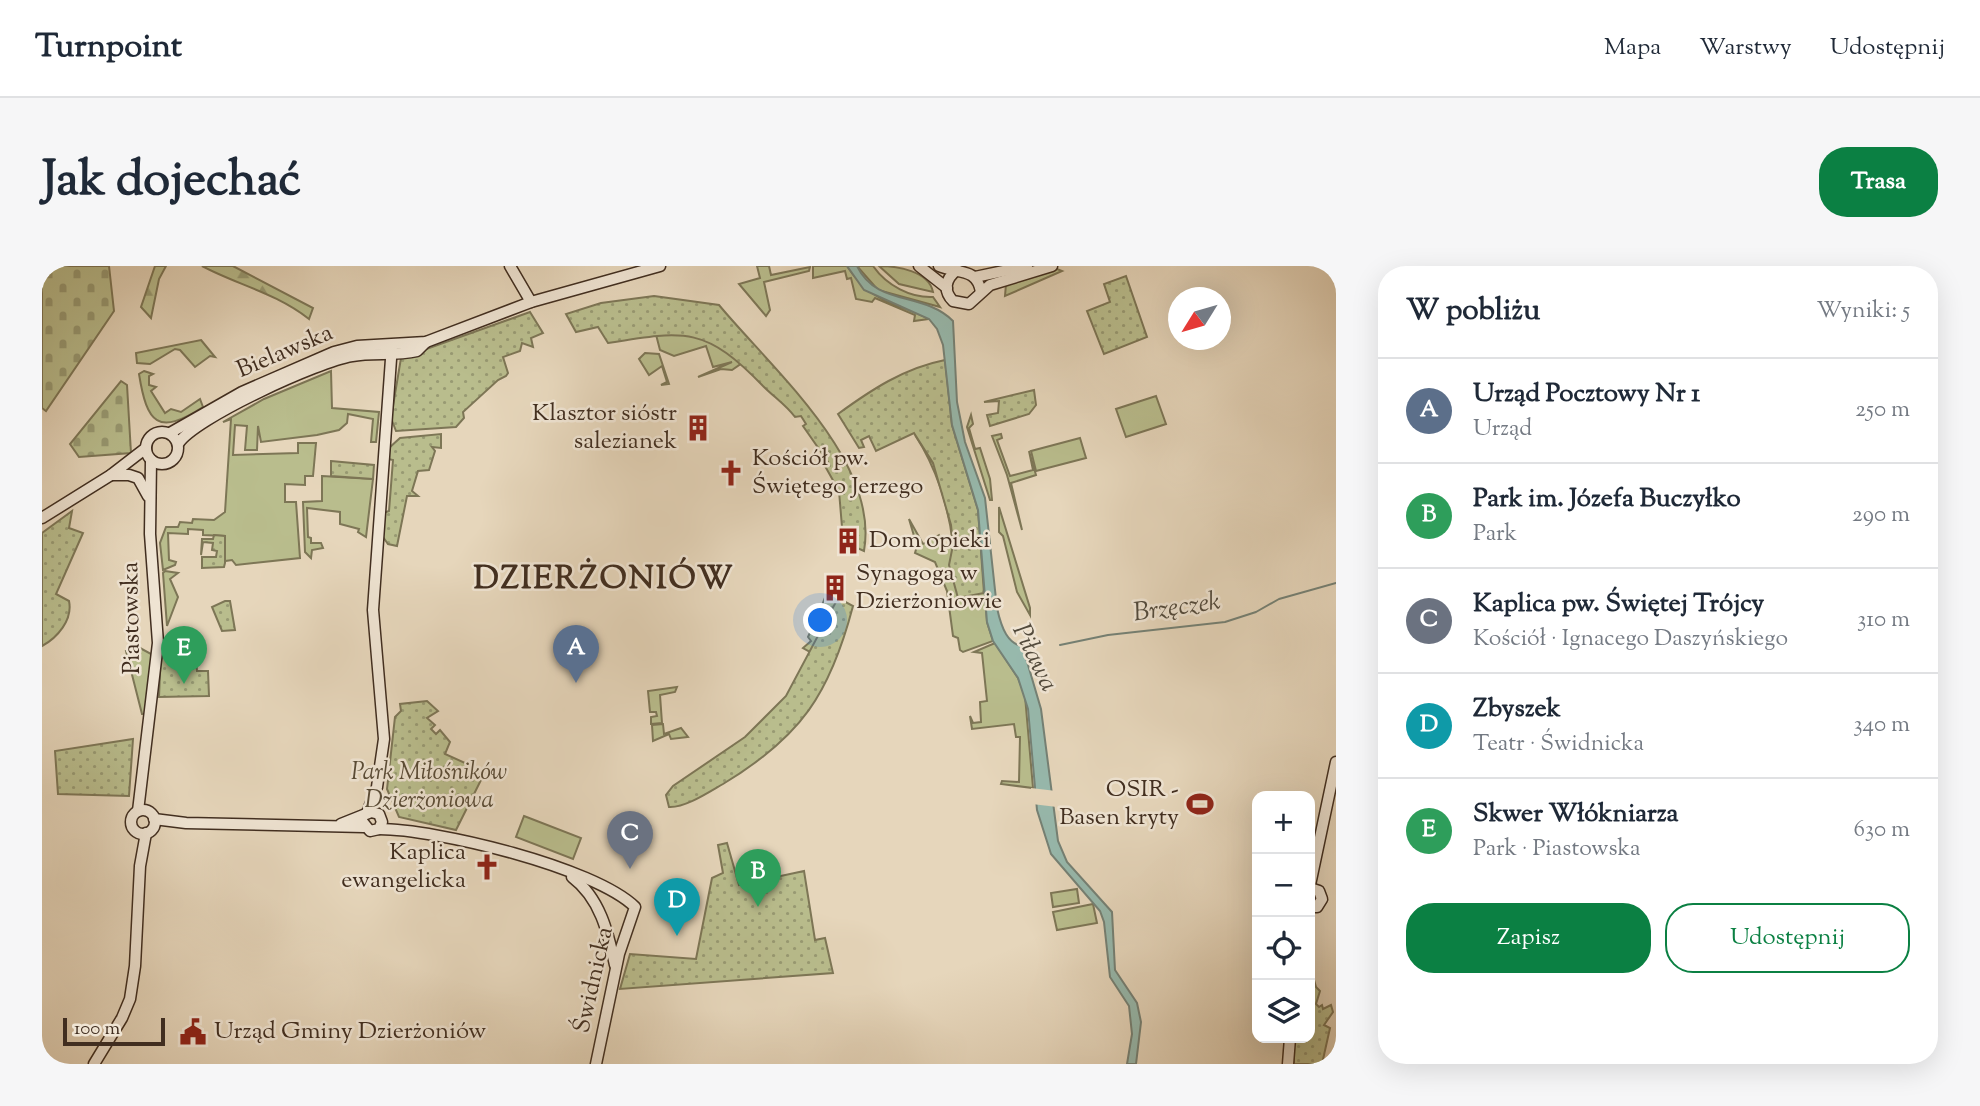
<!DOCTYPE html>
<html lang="pl">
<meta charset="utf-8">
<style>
:root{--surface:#fff;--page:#f6f6f7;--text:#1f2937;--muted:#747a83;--line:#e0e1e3;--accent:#0b8043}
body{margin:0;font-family:"Sorts Mill Goudy",serif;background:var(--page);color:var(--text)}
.controls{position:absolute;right:21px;bottom:21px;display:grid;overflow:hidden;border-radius:14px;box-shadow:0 7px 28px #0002}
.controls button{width:63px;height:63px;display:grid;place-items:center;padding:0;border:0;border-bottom:2px solid var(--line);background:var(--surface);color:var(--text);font:35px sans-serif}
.compass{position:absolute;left:1126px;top:21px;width:63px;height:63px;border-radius:50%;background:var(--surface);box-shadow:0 7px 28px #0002;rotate:233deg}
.scale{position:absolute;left:21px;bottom:18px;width:102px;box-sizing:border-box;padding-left:7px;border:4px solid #412e20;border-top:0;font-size:19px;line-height:24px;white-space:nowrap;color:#412e20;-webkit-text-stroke:5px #efe4d3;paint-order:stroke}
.you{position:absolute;left:779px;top:355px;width:24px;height:24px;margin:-18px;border:5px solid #fff;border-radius:50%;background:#1a73e8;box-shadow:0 0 0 10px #1a73e833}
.badge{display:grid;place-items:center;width:46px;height:46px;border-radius:50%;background:var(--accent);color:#fff;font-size:23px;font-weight:700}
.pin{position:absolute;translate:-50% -58px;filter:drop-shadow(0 2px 4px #0008)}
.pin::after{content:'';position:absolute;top:37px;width:24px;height:21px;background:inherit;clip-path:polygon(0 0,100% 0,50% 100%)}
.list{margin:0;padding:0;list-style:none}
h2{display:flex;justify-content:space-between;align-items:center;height:91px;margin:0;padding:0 28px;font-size:30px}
h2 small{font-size:23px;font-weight:400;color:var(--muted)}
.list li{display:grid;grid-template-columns:46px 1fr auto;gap:21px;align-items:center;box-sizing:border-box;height:105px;padding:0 28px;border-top:2px solid var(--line)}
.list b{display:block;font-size:26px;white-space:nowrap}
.list p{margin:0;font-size:23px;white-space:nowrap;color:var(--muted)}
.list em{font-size:23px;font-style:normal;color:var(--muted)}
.actions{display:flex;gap:14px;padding:21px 28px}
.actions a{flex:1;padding:16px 0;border:2px solid var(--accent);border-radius:28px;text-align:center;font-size:24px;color:var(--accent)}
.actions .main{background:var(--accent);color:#fff}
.icon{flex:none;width:38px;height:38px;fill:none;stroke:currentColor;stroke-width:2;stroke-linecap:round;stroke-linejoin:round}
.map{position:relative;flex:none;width:1294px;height:798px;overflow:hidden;border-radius:28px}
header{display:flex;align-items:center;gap:42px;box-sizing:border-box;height:98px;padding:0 35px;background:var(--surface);border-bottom:2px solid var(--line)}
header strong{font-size:33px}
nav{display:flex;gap:38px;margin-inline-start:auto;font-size:24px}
.intro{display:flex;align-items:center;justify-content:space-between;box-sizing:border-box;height:168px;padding:0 42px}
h1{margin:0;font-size:49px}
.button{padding:18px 32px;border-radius:28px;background:var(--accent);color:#fff;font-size:24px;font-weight:700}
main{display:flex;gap:42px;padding:0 42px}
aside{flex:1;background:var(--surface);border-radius:28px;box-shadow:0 7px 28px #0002}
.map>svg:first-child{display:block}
.grass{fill:#b9bd8d;stroke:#7d7656;stroke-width:2}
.forest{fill:url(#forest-firs);stroke:#7d7656;stroke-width:2}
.cemetery{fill:url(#cemetery-stones);stroke:#7d7656;stroke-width:2}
.park{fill:url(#park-dots);stroke:#7d7656;stroke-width:2}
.water{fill:#97b9ad;stroke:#758175;stroke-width:2}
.pier{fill:#e6d6bb}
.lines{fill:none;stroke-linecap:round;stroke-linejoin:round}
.stream{stroke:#758175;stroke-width:2}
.secondary-casing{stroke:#412e20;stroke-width:13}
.secondary{stroke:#efe4d3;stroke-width:10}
.labels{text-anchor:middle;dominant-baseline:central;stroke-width:5;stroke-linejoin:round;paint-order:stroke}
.street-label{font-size:24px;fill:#412e20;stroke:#efe4d3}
.poi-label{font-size:24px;fill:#412e20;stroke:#efe4d3;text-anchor:start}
.park-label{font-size:24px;font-style:italic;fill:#594b36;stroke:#efe4d3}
.water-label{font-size:26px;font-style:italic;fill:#524a3c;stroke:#efe4d3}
.district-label{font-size:32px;font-weight:bold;letter-spacing:2px;fill:#412e20;stroke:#efe4d3}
</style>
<header>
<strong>Turnpoint</strong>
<nav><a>Mapa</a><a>Warstwy</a><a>Udostępnij</a></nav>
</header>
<div class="intro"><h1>Jak dojechać</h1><a class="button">Trasa</a></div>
<main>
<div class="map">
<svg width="1294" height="798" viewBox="0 0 1294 798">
<defs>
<pattern id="forest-firs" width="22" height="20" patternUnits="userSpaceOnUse" patternTransform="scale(1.75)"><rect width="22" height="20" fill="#b9bd8d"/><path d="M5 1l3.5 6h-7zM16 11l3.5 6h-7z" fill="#989a73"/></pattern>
<pattern id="cemetery-stones" width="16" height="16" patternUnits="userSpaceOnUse" patternTransform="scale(1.75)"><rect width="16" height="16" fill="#b9bd8d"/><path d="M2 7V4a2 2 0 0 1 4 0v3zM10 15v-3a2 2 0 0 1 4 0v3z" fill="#989a73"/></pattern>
<pattern id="park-dots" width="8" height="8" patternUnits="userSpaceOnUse" patternTransform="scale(1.75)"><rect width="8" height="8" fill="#b9bd8d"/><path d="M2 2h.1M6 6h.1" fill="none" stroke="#989a73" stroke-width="1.8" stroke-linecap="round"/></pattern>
</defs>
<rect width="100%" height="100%" fill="#e6d6bb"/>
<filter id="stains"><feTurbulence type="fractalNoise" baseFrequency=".00286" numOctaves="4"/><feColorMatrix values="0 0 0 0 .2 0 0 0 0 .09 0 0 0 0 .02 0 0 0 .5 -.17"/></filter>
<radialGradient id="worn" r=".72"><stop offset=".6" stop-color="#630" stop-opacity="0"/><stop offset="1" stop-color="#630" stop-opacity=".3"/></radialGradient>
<g class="grass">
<path d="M715 0H727L729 9 768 1 767 5 722 16 728 44 724 50 697 18 718 12Z"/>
<path d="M771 0H805C829 37 851 35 887 53L872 55 873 49 833 32 830 36 814 33 809 12 805 13 803 5 771 12Z"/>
<path d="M815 0H831C845 20 869 32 891 31L898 41 836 24Z"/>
<path d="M837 0C855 0 887 5 891 26L857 18Z"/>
<path d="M1015 3 1020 5 963 30 964 18Z"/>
<path d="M611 57H660L700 97 690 104 679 103 656 111 690 96 671 101 664 80 632 90 618 84Z"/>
<path d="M159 74 173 91 168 90 153 101 138 84 133 83 108 98 95 97 94 87Z"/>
<path d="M603 87 617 88 627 118 619 119 625 116 620 100 607 109 597 93Z"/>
<path d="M102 105 111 108 107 110V119L114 121 109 125 123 147 129 143 139 146 158 133 161 141C116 170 105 158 97 108Z"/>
<path d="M289 105 290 142 337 146 334 176H329L331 153 306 148 305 157 297 164 275 169 219 176 216 160 215 184H203L205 160 193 159 191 189 256 187V177H274L271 210H263V219L243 218V236H254L258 292 194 299 190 294 183 295V270L161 269V264L146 263V268L126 267 127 294 134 296 133 299 121 304 118 277 124 261H136L138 256 150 257 151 253 172 254 183 246 189 153 181 156 222 133Z"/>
<path d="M1114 130 1124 158 1084 171 1074 143Z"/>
<path d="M929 149 931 158 927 162 933 183 938 182 948 213 950 234H948L925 161Z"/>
<path d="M959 168 960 172 955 174 968 210 991 204 987 185 994 209 969 217 980 264 965 209 950 170Z"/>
<path d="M873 169 939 271 945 356 951 375 921 386 918 384 916 372 911 370 905 325 893 296 873 287 875 280 867 253 881 278 897 269 904 282 911 279C907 241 894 201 873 169Z"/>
<path d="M1038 172 1044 192 994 205 989 185Z"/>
<path d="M280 210 331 213 324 271 316 266 317 263 298 258V246L265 242 266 271 269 272V277H279L281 282 270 284 269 292 263 286 261 236 280 235Z"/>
<path d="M957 241 988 342V349L975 326 961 270 957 266Z"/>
<path d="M123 305 136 307 128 313 136 331 125 360 121 307Z"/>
<path d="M953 377 976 412 983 430 991 522 959 518 960 515 977 516 978 471H974L972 458 930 463 928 450 931 457 939 456 938 436 945 435 940 387 932 386Z"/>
<path d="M98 382 111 389 105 448H100L84 385Z"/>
<path d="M635 421 633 426 618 429 620 457 609 458V451L615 450 614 446H608L606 425Z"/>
<path d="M621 458 622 468 639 462 646 471 629 473 627 468 611 475 610 459Z"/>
<path d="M482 550 539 572 531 593 474 571Z"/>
<path d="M1035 623 1037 637 1011 641 1009 627Z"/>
<path d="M1051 638 1055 657 1015 664 1011 646Z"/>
</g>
<g class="forest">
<path d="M113 0H124L117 13 109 52 99 41Z"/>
<path d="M160 0H191L271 42 267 53C234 27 196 19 160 0Z"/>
</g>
<g class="cemetery">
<path d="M0 0H67L72 45 4 145 0 142Z"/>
<path d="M79 115 85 119 89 187 37 191 28 178Z"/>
<path d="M784 329 794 337 770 387 761 382 769 375 766 371 777 347 782 345 779 342Z"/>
</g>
<g class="park">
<path d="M1084 10 1105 71 1062 88 1045 45 1068 36 1062 18Z"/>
<path d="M612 30 677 39C729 102 838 195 822 285L813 281 816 270H809V263L800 261 797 225 783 200 786 196 761 160 764 158 759 150 753 151C744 139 732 131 722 121 664 61 645 64 566 77L556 61 534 66 524 48 559 37Z"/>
<path d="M488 46 501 67 489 72 491 81 480 77 478 85 461 91 466 107 464 110 456 114 421 146 422 152 414 161 354 165 349 152 359 92Z"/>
<path d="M903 94 910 159 936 244 942 327 916 332 907 299 911 279 909 259 891 197 872 167 834 185 827 170 819 174 822 181 817 182 796 148C829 124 862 102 903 94Z"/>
<path d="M992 124 994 139 987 148 948 160 945 149 956 147 957 135 942 136Z"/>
<path d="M399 168V182L390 181 393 185 387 204 376 205 370 225 376 230H365L355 280 346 278 341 271V247L347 245 351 194 346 193 347 182 358 172Z"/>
<path d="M289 195 332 199 331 213 289 210Z"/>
<path d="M30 245 27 262 41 267 14 328 27 335C31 354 15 372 0 380V267Z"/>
<path d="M172 269 183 270V297L182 301 160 302V291H174L175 285 170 284 171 277 161 276 159 289 160 273H171Z"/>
<path d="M796 332 811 340C788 428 759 471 681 518 667 526 643 542 627 541L624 529 631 520 703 471 744 430Z"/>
<path d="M183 335H188L193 364 180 365 170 341Z"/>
<path d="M153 382 155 405H166L167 430 117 431 119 385Z"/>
<path d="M385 435 396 445 385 452 393 459 389 463 394 468 398 464 408 476 403 488 443 506 414 564 357 551 345 523 353 451 359 445 358 438Z"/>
<path d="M91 473 87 530 16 528 13 485Z"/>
<path d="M685 577 697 619 762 605 773 674 783 672 791 707 578 723 588 688 654 693 670 612 681 607 676 579Z"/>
<path d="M1268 700 1274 721 1278 725 1274 738 1277 741 1280 739 1281 743 1289 739 1291 746 1282 759 1288 762 1280 798H1252V772H1268Z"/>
</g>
<path class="water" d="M805 0H815C835 41 881 25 911 55L915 136 923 176 943 232 955 342C959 360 965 381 986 381L988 388 984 392 999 443 1016 575 1025 596 1070 646 1073 704 1095 737 1099 756 1094 798H1085L1090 768 1087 740 1068 711 1062 656 1058 645 1009 588 995 544 986 443 976 412 951 375 945 356 936 244 910 159 901 79 895 63 887 53 822 24Z"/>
<path class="pier" d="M989 522 1014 525 1015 541 990 538Z"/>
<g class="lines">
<path class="stream" d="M1018 379 1066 369 1183 356 1214 346 1237 333 1294 317"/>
<g class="secondary-casing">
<g id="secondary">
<path d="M468 0 489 36"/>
<path d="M877 0 905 22"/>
<path d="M897 0C915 8 935 1 939 26"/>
<path d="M915 4C903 13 901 25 911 35L927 38 948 19 1010 0"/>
<path d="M933 11 985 0"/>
<circle cx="120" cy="182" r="16"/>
<path d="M128 167 200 126 292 86 315 80 384 76 489 36 618 0"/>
<path d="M136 178C152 152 278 95 310 90 331 86 353 90 375 85L384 76"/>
<path d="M69 209H87L96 212 106 230"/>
<path d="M0 252 69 209 104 182"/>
<circle cx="101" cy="556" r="12"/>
<path d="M96 545 116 377 108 268 109 194"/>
<path d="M325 547 335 521 342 473 331 344 350 79"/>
<path d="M112 553 144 557 322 561"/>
<path d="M299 558 329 546 337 548 340 556 337 563 328 565 320 555"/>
<path d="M337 563C394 563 552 601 593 641L577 688 554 798"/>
<path d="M530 611C558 632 566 666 573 699"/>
<path d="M1268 619 1294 496"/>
<path d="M1268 622 1277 625 1280 633 1275 641H1268"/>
<path d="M52 798 80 752 88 733 93 700 98 600 104 567"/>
<path d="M1246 798 1248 772"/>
</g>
</g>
<use href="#secondary" class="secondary"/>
</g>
<defs>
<g id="building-bare" transform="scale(2.1)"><path d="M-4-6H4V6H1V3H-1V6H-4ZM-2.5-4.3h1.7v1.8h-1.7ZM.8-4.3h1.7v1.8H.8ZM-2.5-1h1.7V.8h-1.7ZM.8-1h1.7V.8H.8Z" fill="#8f2418" stroke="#efe4d3" stroke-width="2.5" paint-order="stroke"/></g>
<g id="church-bare" transform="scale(2.1)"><path d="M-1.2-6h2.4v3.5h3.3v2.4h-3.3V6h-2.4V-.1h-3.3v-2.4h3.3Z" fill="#8f2418" stroke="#efe4d3" stroke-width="2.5" paint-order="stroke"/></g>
<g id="stadium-bare" transform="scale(2.1)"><path d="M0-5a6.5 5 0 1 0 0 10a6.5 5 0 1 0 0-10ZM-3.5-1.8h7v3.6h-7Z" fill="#8f2418" stroke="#efe4d3" stroke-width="2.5" paint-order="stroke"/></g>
<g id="civic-bare" transform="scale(2.1)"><path d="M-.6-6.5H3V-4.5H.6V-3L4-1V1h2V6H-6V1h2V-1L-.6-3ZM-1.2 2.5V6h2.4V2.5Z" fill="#8f2418" stroke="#efe4d3" stroke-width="2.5" paint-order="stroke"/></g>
</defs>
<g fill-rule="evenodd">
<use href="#building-bare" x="656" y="162"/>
<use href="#church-bare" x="689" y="207"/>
<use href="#building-bare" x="806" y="275"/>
<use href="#building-bare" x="793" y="322"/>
<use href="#stadium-bare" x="1158" y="538"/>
<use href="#church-bare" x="445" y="601"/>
<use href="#civic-bare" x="151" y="766"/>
</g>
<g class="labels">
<g class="street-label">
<text transform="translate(243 86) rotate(-23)">Bielawska</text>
<text transform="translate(90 352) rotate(-91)">Piastowska</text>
<text transform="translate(552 714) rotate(-77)">Świdnicka</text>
</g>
<g class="poi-label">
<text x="635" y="148" text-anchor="end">Klasztor sióstr<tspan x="635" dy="28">salezianek</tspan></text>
<text x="710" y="193">Kościół pw.<tspan x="710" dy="28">Świętego Jerzego</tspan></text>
<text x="827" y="275">Dom opieki</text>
<text x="814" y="308">Synagoga w<tspan x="814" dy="28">Dzierżoniowie</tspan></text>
<text x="1137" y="524" text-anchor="end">OSIR -<tspan x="1137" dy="28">Basen kryty</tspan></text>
<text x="424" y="587" text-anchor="end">Kaplica<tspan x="424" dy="28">ewangelicka</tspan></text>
<text x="172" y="766">Urząd Gminy Dzierżoniów</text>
</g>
<g class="park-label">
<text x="387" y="507">Park Miłośników<tspan x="387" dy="28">Dzierżoniowa</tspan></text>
</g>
<g class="water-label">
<text transform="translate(1135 342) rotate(-8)">Brzęczek</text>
<text transform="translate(992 392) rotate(64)">Piława</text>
</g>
<g class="district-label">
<text x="562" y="314">DZIERŻONIÓW</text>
</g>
</g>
<rect width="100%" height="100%" filter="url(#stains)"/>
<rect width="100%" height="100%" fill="url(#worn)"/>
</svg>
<div class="controls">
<button>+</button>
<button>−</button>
<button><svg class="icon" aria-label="locate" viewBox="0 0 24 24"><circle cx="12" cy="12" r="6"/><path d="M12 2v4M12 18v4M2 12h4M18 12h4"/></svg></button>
<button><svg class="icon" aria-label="layers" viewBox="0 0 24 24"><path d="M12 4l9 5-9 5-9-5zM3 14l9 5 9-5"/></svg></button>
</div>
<svg class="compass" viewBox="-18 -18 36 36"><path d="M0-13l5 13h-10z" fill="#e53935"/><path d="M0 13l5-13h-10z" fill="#747a83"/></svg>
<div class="scale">100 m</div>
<div class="you"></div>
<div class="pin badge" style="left:534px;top:417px;background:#5c6f8a">A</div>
<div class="pin badge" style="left:716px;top:641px;background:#2e9e5b">B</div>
<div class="pin badge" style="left:588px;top:603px;background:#6b7280">C</div>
<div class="pin badge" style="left:635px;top:670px;background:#0f9aa8">D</div>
<div class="pin badge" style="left:142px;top:418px;background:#2e9e5b">E</div>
</div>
<aside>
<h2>W pobliżu<small>Wyniki: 5</small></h2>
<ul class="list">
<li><span class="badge" style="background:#5c6f8a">A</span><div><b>Urząd Pocztowy Nr 1</b><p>Urząd</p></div><em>250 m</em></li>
<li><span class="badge" style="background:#2e9e5b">B</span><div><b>Park im. Józefa Buczyłko</b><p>Park</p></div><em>290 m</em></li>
<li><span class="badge" style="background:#6b7280">C</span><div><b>Kaplica pw. Świętej Trójcy</b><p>Kościół · Ignacego Daszyńskiego</p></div><em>310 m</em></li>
<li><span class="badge" style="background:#0f9aa8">D</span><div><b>Zbyszek</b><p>Teatr · Świdnicka</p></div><em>340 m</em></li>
<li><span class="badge" style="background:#2e9e5b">E</span><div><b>Skwer Włókniarza</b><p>Park · Piastowska</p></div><em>630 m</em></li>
</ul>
<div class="actions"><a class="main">Zapisz</a><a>Udostępnij</a></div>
</aside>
</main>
